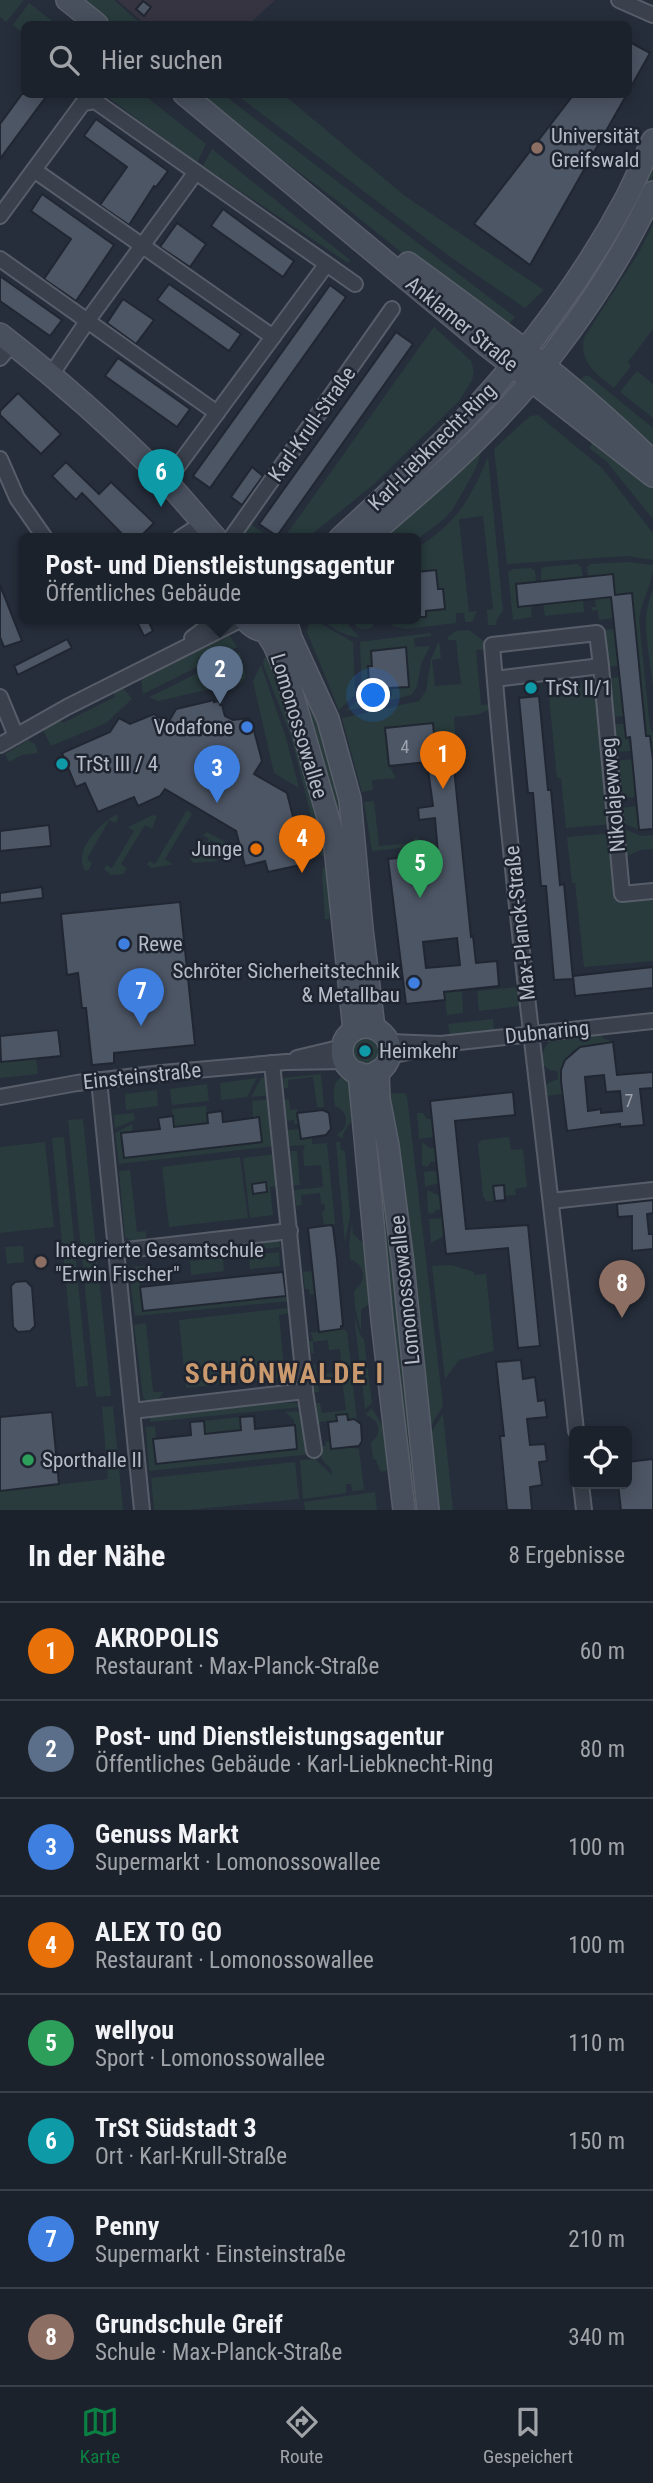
<!DOCTYPE html>
<html lang="de">
<meta charset="utf-8">
<style>
:root{--surface:#1c222c;--page:#252a34;--text:#f1f3f6;--muted:#a0a4a9;--line:#3a3f48;--accent:#0b8043}
body{margin:0;font-family:"Roboto Condensed",sans-serif;background:var(--page);color:var(--text)}
.controls{position:absolute;right:21px;bottom:21px;display:grid;overflow:hidden;border-radius:10px;box-shadow:0 4px 18px #0003}
.controls button{width:63px;height:63px;display:grid;place-items:center;padding:0;border:0;border-bottom:2px solid var(--line);background:var(--surface);color:var(--text);font:35px sans-serif}
.you{position:absolute;left:374px;top:696px;width:24px;height:24px;margin:-18px;border:5px solid #fff;border-radius:50%;background:#1a73e8;box-shadow:0 0 0 10px #1a73e833}
.badge{display:grid;place-items:center;width:46px;height:46px;border-radius:50%;background:var(--accent);color:#fff;font-size:23px;font-weight:700}
.pin{position:absolute;translate:-50% -58px;filter:drop-shadow(0 2px 4px #0008)}
.pin::after{content:'';position:absolute;top:37px;width:24px;height:21px;background:inherit;clip-path:polygon(0 0,100% 0,50% 100%)}
.popup{position:absolute;left:19px;top:533px;width:402px;height:91px;box-sizing:border-box;display:grid;place-content:center;border-radius:10px;background:var(--surface);filter:drop-shadow(0 2px 5px #0005);font-size:23px;white-space:nowrap;color:var(--muted)}
.popup b{font-size:26px;color:var(--text)}
.popup::after{content:'';position:absolute;left:50%;top:100%;margin-left:-14px;border:14px solid transparent;border-top-color:var(--surface)}
.list{margin:0;padding:0;list-style:none}
h2{display:flex;justify-content:space-between;align-items:center;height:91px;margin:0;padding:0 28px;font-size:30px}
h2 small{font-size:23px;font-weight:400;color:var(--muted)}
.list li{display:grid;grid-template-columns:46px 1fr auto;gap:21px;align-items:center;box-sizing:border-box;height:98px;padding:0 28px;border-top:2px solid var(--line)}
.list b{display:block;font-size:26px;white-space:nowrap}
.list p{margin:0;font-size:23px;white-space:nowrap;color:var(--muted)}
.list em{font-size:23px;font-style:normal;color:var(--muted)}
.icon{flex:none;width:38px;height:38px;fill:none;stroke:currentColor;stroke-width:2;stroke-linecap:round;stroke-linejoin:round}
.map{position:relative;flex:none;width:653px;height:1510px;overflow:hidden}
.search{position:absolute;background:var(--surface);box-shadow:0 4px 18px #0003;left:21px;right:21px;top:21px;height:77px;display:flex;align-items:center;gap:18px;box-sizing:border-box;padding:0 24px;border-radius:10px;color:var(--muted);font-size:26px}
.sheet{height:875px;background:var(--surface)}
nav{display:flex;justify-content:space-around;align-items:center;box-sizing:border-box;height:98px;border-top:2px solid var(--line);background:var(--surface);font-size:19px;color:var(--muted)}
nav a{display:grid;justify-items:center;gap:4px}
nav .on{color:var(--accent)}
.map>svg:first-child{display:block}
.medical{fill:#363440}
.green{fill:#293b3d;fill-rule:evenodd}
.building{fill:#4d5665;stroke:#212732;stroke-width:2;fill-rule:evenodd}
.lines{fill:none;stroke-linecap:round;stroke-linejoin:round}
.street-casing{stroke:#585e69;stroke-width:18}
.secondary-casing{stroke:#585e69;stroke-width:24}
.street{stroke:#3a404c;stroke-width:14}
.secondary{stroke:#48505e;stroke-width:21}
.education-dot{fill:#8d6e63;stroke:#1f2530;stroke-width:2.5}
.culture-dot{fill:#0f9aa8;stroke:#1f2530;stroke-width:2.5}
.shop-dot{fill:#3f7fe0;stroke:#1f2530;stroke-width:2.5}
.food-dot{fill:#e8710a;stroke:#1f2530;stroke-width:2.5}
.leisure-dot{fill:#2e9e5b;stroke:#1f2530;stroke-width:2.5}
.labels{text-anchor:middle;dominant-baseline:central;stroke-width:5;stroke-linejoin:round;paint-order:stroke}
.number-label{font-size:18px;fill:#9ca2ae}
.poi-label{font-size:21px;fill:#b6bcc7;stroke:#1f2530;text-anchor:start}
.street-label{font-size:21px;fill:#b6bcc7;stroke:#1f2530}
.district-label{font-size:28px;font-weight:bold;letter-spacing:2px;fill:#ca996d;stroke:#1f2530}
</style>
<div class="map">
<svg width="653" height="1510" viewBox="0 0 653 1510">
<rect width="100%" height="100%" fill="#262e3b"/>
<path class="medical" d="M117 0H275L249 24H145Z"/>
<g class="green">
<path d="M0 0H24L6 22 0 17Z"/>
<path d="M78 0H114L141 24H108Z"/>
<path d="M29 3 56 24H24V34L13 25Z"/>
<path d="M105 95H144L206 144 197 163Z"/>
<path d="M195 95H224L515 317 508 325 416 264 335 199Z"/>
<path d="M237 95H284L405 196 544 290 525 308 449 256Z"/>
<path d="M212 149 350 260 348 263 203 166Z"/>
<path d="M653 149V176L621 239 559 332 554 327 594 273 616 234Z"/>
<path d="M653 225V329L628 362 631 366 614 388C597 374 579 363 584 338L638 254Z"/>
<path d="M434 327 471 361 474 371 472 380 459 401 373 485 307 538H284Z"/>
<path d="M637 371 653 384V418L620 392Z"/>
<path d="M584 376H589L653 428V448L579 381Z"/>
<path d="M516 414 482 450 475 470 453 509 443 520 416 540V538H380L436 493Z"/>
<path d="M538 415 602 468 653 533V560L627 556 507 564 494 449 530 416Z"/>
<path d="M596 438 653 483V519L606 461 589 448Z"/>
<path d="M488 457 503 611 497 619 496 625H488L487 610 493 609 483 516 459 519 469 612 477 611 472 622H465L464 613H456V623L405 629 393 626 390 618 426 617V611L445 609 443 589H438L436 570 416 572V549C459 520 468 503 488 457Z"/>
<path d="M249 523 270 538H239Z"/>
<path d="M627 562 653 565C653 584 642 599 639 619L650 728 653 733V761L650 737 646 736 632 594 615 595 588 577 587 567 590 564Z"/>
<path d="M577 564 581 567 583 577 541 582V570L543 567Z"/>
<path d="M531 568 535 571 536 582 517 584 531 605 532 617 513 620 508 572 513 569Z"/>
<path d="M653 590V686C650 655 639 619 653 590Z"/>
<path d="M611 597 613 618 599 620 598 610 592 611 591 607H596L595 599Z"/>
<path d="M583 600 584 612 545 616 543 604Z"/>
<path d="M321 618H346L349 626 359 637C347 637 329 627 321 618Z"/>
<path d="M352 618H378L371 628C362 631 355 628 352 618Z"/>
<path d="M310 621H316L353 642 355 695 339 710 307 632Z"/>
<path d="M614 629 618 666 607 667 603 630Z"/>
<path d="M469 630 485 642 487 649 476 650 481 705 492 704C487 717 467 715 454 717L456 744 435 746 385 729 389 766 396 778 372 780 373 790 362 792 342 718 419 701 426 691 431 659 439 641 441 658 432 660 435 686 461 684 456 640H448V637L456 631Z"/>
<path d="M227 632 237 647 143 694 141 679 195 647Z"/>
<path d="M431 633V636L414 638 415 647 430 646 421 664 417 687 411 695 346 711 358 699 362 691 360 642ZM401 648 408 667 409 687 390 688V695L371 696 368 667 372 666 371 651Z"/>
<path d="M290 647 310 692 343 801V855L326 767 300 691Z"/>
<path d="M240 652 246 677 242 682 158 701 149 697C180 683 209 666 240 652Z"/>
<path d="M275 654 328 857 321 856 291 736 263 664 264 658Z"/>
<path d="M261 665 286 738 299 788 274 773 253 681Z"/>
<path d="M620 677 624 716 611 717 608 678Z"/>
<path d="M598 681 612 824 566 828 561 778H557L548 686Z"/>
<path d="M120 689H124L132 699 106 723 51 746 43 730 48 723 60 718 63 723 115 697 113 691Z"/>
<path d="M625 723 631 751 614 752 612 725Z"/>
<path d="M28 740 35 744 38 753 22 755 9 762 5 754Z"/>
<path d="M632 759 636 797 618 799 615 761Z"/>
<path d="M374 801 379 846 414 843V838H419L420 846 372 851 364 802Z"/>
<path d="M637 806 639 830 621 822 620 808Z"/>
<path d="M187 810 192 814 165 859 172 864 170 865 152 868 147 865 149 861 155 864Z"/>
<path d="M117 814 118 818 116 823 109 820 87 859 92 863 89 870 85 871C73 850 99 824 117 814Z"/>
<path d="M153 815 157 816 152 829 145 825 121 864 127 868 123 874 111 875 104 869 106 865 112 868 134 831 128 827Z"/>
<path d="M622 828 641 836 653 835V849L641 850 625 857Z"/>
<path d="M207 832 225 842V848L211 840 204 852 218 861 194 863 190 859 192 855 198 858 209 839 203 835Z"/>
<path d="M612 833 619 902 653 899V961L584 967 575 883H572L567 837Z"/>
<path d="M323 867 328 868 331 880 329 919H325L322 878Z"/>
<path d="M518 987 521 1006 479 1011 477 991Z"/>
<path d="M462 990 463 1013 447 1015 444 992Z"/>
<path d="M493 1019 494 1030 450 1035 448 1024Z"/>
<path d="M600 1034 603 1038 613 1042C567 1047 566 1047 563 1094L546 1096 545 1087 548 1083 558 1079 557 1071 550 1070 542 1064C541 1054 545 1043 555 1038Z"/>
<circle cx="366" cy="1051" r="13"/>
<path d="M0 1057 1 1061 36 1058 38 1074 0 1078Z"/>
<path d="M321 1074 324 1107H317L313 1077 288 1080V1088H284L283 1078Z"/>
<path d="M270 1077 272 1095 251 1097 261 1078Z"/>
<path d="M342 1077 349 1082 351 1121 343 1134V1139L337 1135 345 1127C348 1117 345 1110 335 1106 334 1095 331 1083 342 1077Z"/>
<path d="M257 1078 247 1097 221 1100 220 1083Z"/>
<path d="M207 1084 209 1101 172 1105 170 1089Z"/>
<path d="M157 1090 158 1106 126 1110 125 1094Z"/>
<path d="M405 1093 407 1096 443 1406 427 1432 383 1094Z"/>
<path d="M376 1095 413 1434 402 1435 366 1096Z"/>
<path d="M271 1099 276 1146 119 1164 115 1133 132 1124 133 1132 121 1133 124 1158 261 1143 253 1118 252 1101Z"/>
<path d="M289 1099 290 1110 297 1109 299 1124H294V1120L287 1121 284 1100Z"/>
<path d="M206 1106 208 1123 174 1127 172 1109Z"/>
<path d="M134 1113 135 1120 115 1128 114 1115Z"/>
<path d="M417 1113H423L427 1119H432L433 1137 419 1139Z"/>
<path d="M83 1119 111 1396 96 1397 68 1120Z"/>
<path d="M300 1129 301 1138 312 1137V1144L327 1143 335 1224 324 1225 322 1213 325 1209V1205L321 1203 320 1193 301 1195 302 1205 296 1206 294 1190 323 1187 321 1165 304 1166 303 1150 305 1145 289 1146 287 1130Z"/>
<path d="M64 1137 88 1386 76 1387 52 1138Z"/>
<path d="M509 1137 511 1150 523 1149 527 1187 515 1189 516 1195 505 1196 504 1185 494 1186 495 1201H486L483 1196 478 1144 482 1140Z"/>
<path d="M45 1142 54 1227 0 1233V1147Z"/>
<path d="M336 1142H340L341 1150 345 1151 350 1216 345 1243Z"/>
<path d="M422 1142 430 1148H435L436 1161 431 1162 427 1167 422 1165Z"/>
<path d="M290 1151H297L300 1185H293Z"/>
<path d="M277 1154 281 1185 270 1187 273 1215 250 1218 243 1158Z"/>
<path d="M240 1157 248 1218 169 1227 162 1167Z"/>
<path d="M130 1170 137 1232 146 1231V1238L133 1241 125 1237 119 1171Z"/>
<path d="M432 1171 437 1172 438 1183 425 1187 424 1172Z"/>
<path d="M427 1190 440 1196 441 1209 436 1210 432 1214 428 1213Z"/>
<path d="M442 1218 444 1236 431 1243 429 1219Z"/>
<path d="M352 1221 353 1234 365 1245 373 1301 361 1310V1332L355 1307 354 1291C367 1281 366 1265 350 1259L349 1245Z"/>
<path d="M279 1240 280 1247 248 1251 247 1243Z"/>
<path d="M23 1246 24 1262 7 1264 5 1247Z"/>
<path d="M224 1246V1253L185 1257V1250Z"/>
<path d="M279 1252 280 1266 250 1269 249 1255Z"/>
<path d="M223 1258 224 1271 191 1275 190 1261Z"/>
<path d="M451 1265 474 1272V1275L486 1274 494 1351 459 1360 445 1379 432 1266Z"/>
<path d="M145 1266V1282L140 1283 143 1311 286 1296 284 1272 287 1271 290 1301 135 1316 131 1288V1267Z"/>
<path d="M313 1271 315 1294 310 1295 309 1289H305L303 1272Z"/>
<path d="M288 1308 289 1313 279 1315 285 1377 186 1388 179 1320Z"/>
<path d="M354 1315 360 1335 364 1339 372 1403 365 1409Z"/>
<path d="M146 1323 153 1392H163L158 1400H146L143 1397 134 1325Z"/>
<path d="M341 1329 347 1331 357 1421 348 1420 347 1414 337 1415V1421L320 1422 319 1437 316 1403H320L322 1413 346 1410 342 1379 318 1381 319 1392H314L312 1365 315 1364 317 1375 342 1372 340 1349 329 1350 328 1340 313 1342 314 1353H311L309 1341H313L312 1335 309 1333Z"/>
<path d="M281 1403H296L301 1407 150 1422V1416Z"/>
<path d="M113 1406 123 1510H0V1491L108 1479 102 1407Z"/>
<path d="M372 1408 386 1432 390 1468 384 1472 380 1471 376 1460 373 1459 371 1443C383 1433 380 1419 365 1415Z"/>
<path d="M303 1411 312 1454 149 1471 146 1427 155 1426 156 1439 153 1440 156 1464 297 1449 294 1420 285 1412Z"/>
<path d="M443 1414 453 1510H435L428 1437Z"/>
<path d="M240 1417 241 1430 205 1434 204 1421Z"/>
<path d="M413 1439 421 1510H412L405 1440Z"/>
<path d="M326 1441 359 1449 364 1490 352 1491 351 1484H346V1493L303 1499 300 1460 315 1459 332 1475 331 1469 321 1458 319 1442H321L322 1446H326Z"/>
<path d="M295 1462 299 1499 188 1510H154L151 1478Z"/>
<path d="M375 1492 377 1510H305L304 1502Z"/>
</g>
<g class="building">
<path d="M143 1 151 7 144 16 136 9Z"/>
<path d="M628 41 650 53 628 92Z"/>
<path d="M22 94H48L0 159V124Z"/>
<path d="M574 94H627L530 265 474 224Z"/>
<path d="M96 119 168 171 156 187 154 186 129 225 100 205 127 167 84 136Z"/>
<path d="M42 194 114 245 76 301 44 279 71 239 31 211Z"/>
<path d="M223 209 294 261 283 277 211 226Z"/>
<path d="M177 223 206 244 190 267 160 247Z"/>
<path d="M0 276 62 320 50 336 0 301Z"/>
<path d="M169 284 241 334 229 351 157 300Z"/>
<path d="M330 285 346 297 210 488 193 476Z"/>
<path d="M123 299 154 320 136 344 107 323Z"/>
<path d="M396 332 413 344 277 536 259 524Z"/>
<path d="M118 358 190 409 177 427 105 376Z"/>
<path d="M18 393 61 434 41 454 0 415V411Z"/>
<path d="M66 462 99 494 111 482 154 523 139 538H126L82 493 76 500 52 476Z"/>
<path d="M252 467 263 476 242 505 231 497Z"/>
<path d="M436 570 438 589H443L445 609 426 611V617H416V572Z"/>
<path d="M613 574 615 595 632 593 646 736H650L653 761V829L639 830 630 737 626 738 611 597 518 607 516 584Z"/>
<path d="M0 585 22 641 4 647 0 637Z"/>
<path d="M135 618H147L153 631 144 636Z"/>
<path d="M67 639 72 648 18 675 14 666Z"/>
<path d="M406 647 409 687 390 688 391 695 370 696 368 666H372L371 651Z"/>
<path d="M539 696 548 790H551L560 885 564 884 573 979 554 980 546 886H541L533 793H528L519 698Z"/>
<path d="M214 700V702L219 701 220 705H222L225 716 233 720 249 718 250 723H252L262 761 254 774 287 793 305 864 268 872 265 861 245 866 236 831 165 789 160 796 138 806 134 797 98 812 85 783 76 787 62 753 110 732 119 718 130 724 154 714 168 723 176 709Z"/>
<path d="M433 723 437 769 454 768 471 937 473 936 476 963 497 961 499 986 444 992 445 1000 406 1004 388 859 438 854 435 818 419 820 418 808 433 806 427 762 389 766 385 728ZM457 938 460 965 426 968 423 942Z"/>
<path d="M49 825 51 846 0 851V831Z"/>
<path d="M42 887 43 898 0 903V893Z"/>
<path d="M180 902 195 1045 114 1053V1063L92 1065 86 1008H82L78 973 67 975 61 914Z"/>
<path d="M653 967V988L575 996 573 976Z"/>
<path d="M58 1030 61 1056 1 1062 0 1036Z"/>
<path d="M613 1042 617 1075 653 1072V1088L640 1089 644 1125 620 1127V1124L567 1131 561 1081V1070L565 1060 580 1047ZM604 1075 606 1092 620 1091 622 1111 601 1113V1109L588 1111 585 1077Z"/>
<path d="M513 1092 515 1115 455 1121 466 1229 528 1225 540 1346 518 1348 508 1248 446 1254 430 1101Z"/>
<path d="M323 1110 329 1113 331 1129 326 1135 301 1139 297 1113Z"/>
<path d="M222 1111 223 1122 259 1117 262 1142 124 1158 121 1133 160 1129 158 1118 173 1116 174 1127 208 1123 207 1113Z"/>
<path d="M266 1182 267 1192 253 1194 252 1184Z"/>
<path d="M504 1185 505 1200 495 1201 493 1186Z"/>
<path d="M653 1200V1213L647 1214 649 1234H653V1249L632 1251V1216L618 1217 617 1204Z"/>
<path d="M331 1225 333 1227 337 1259 343 1326H341V1329L319 1332 308 1228Z"/>
<path d="M283 1272 286 1296 143 1311 140 1287Z"/>
<path d="M26 1281 32 1287 35 1326 30 1331 18 1332 13 1327 11 1286 15 1282Z"/>
<path d="M521 1360 523 1379 535 1377 538 1401 545 1400 547 1417 527 1419 530 1445 545 1444 547 1461 539 1462 542 1485 530 1487 532 1510H507L500 1436H504L496 1362Z"/>
<path d="M52 1412 59 1484 0 1491V1417Z"/>
<path d="M347 1414 348 1420 354 1419 361 1424 362 1441 359 1446 331 1449 328 1422 337 1421 336 1415Z"/>
<path d="M254 1416 255 1429 295 1425 297 1449 156 1464 153 1439 191 1435 190 1422 204 1421 205 1434 241 1430 240 1417Z"/>
<path d="M653 1459V1510H621L618 1484H627V1462Z"/>
</g>
<g class="lines">
<g class="street-casing">
<g id="street">
<path d="M619 0 653 15"/>
<path d="M34 170 273 337"/>
<path d="M0 216 83 103 95 101 355 284"/>
<path d="M0 259 217 413"/>
<path d="M0 358 12 344"/>
<path d="M51 375 88 320 196 172"/>
<path d="M0 459 17 498 45 538"/>
<path d="M166 482 326 265"/>
<path d="M180 538 203 523"/>
<path d="M231 538 392 309"/>
<path d="M192 638 219 618"/>
<path d="M601 666 622 894 653 891"/>
<path d="M495 679 601 666 597 633 492 645C513 908 549 1169 576 1431"/>
<path d="M0 697 16 736"/>
<path d="M0 745 67 707 240 620H245"/>
<path d="M389 1042 441 1044 653 1021"/>
<path d="M390 1056 426 1048"/>
<path d="M297 1058 343 1047"/>
<path d="M272 1063 305 1391 314 1450"/>
<path d="M99 1080 142 1510"/>
<path d="M0 1097 77 1083 162 1073 286 1062 345 1061"/>
<path d="M551 1201 653 1190"/>
<path d="M118 1251 290 1231"/>
<path d="M132 1411 305 1391"/>
<path d="M581 1484 584 1510"/>
</g>
</g>
<g class="secondary-casing">
<g id="secondary">
<path d="M67 0 97 24"/>
<path d="M184 94 486 345 653 476"/>
<path d="M408 263C492 324 575 385 649 458"/>
<path d="M0 334C58 379 114 429 166 481 183 499 199 519 216 538"/>
<path d="M340 538C393 489 448 440 496 385 545 328 591 264 626 198 636 179 644 159 653 140"/>
<path d="M367 538C425 489 484 438 532 380 579 323 622 258 653 192"/>
<path d="M244 618C253 630 264 634 278 628"/>
<path d="M286 621 291 638 328 719 350 799 362 929 374 1028"/>
<path d="M266 632 274 645 287 675 334 838 354 1030"/>
<circle cx="366" cy="1051" r="24"/>
<path d="M378 1071 379 1099 388 1146 403 1264 428 1510"/>
<path d="M359 1073 382 1320 404 1510"/>
</g>
</g>
<use href="#street" class="street"/>
<use href="#secondary" class="secondary"/>
</g>
<g class="education-dot">
<circle cx="537" cy="148" r="7"/>
<circle cx="41" cy="1262" r="7"/>
</g>
<g class="culture-dot">
<circle cx="531" cy="688" r="7"/>
<circle cx="62" cy="764" r="7"/>
<circle cx="365" cy="1051" r="7"/>
</g>
<g class="shop-dot">
<circle cx="247" cy="727" r="7"/>
<circle cx="124" cy="944" r="7"/>
<circle cx="414" cy="983" r="7"/>
</g>
<circle class="food-dot" cx="256" cy="849" r="7"/>
<circle class="leisure-dot" cx="28" cy="1460" r="7"/>
<g class="labels">
<g class="number-label">
<text x="405" y="746">4</text>
<text x="629" y="1100">7</text>
</g>
<g class="poi-label">
<text x="551" y="136">Universität<tspan x="551" dy="24">Greifswald</tspan></text>
<text x="545" y="688">TrSt II/1</text>
<text x="233" y="727" text-anchor="end">Vodafone</text>
<text x="76" y="764">TrSt III / 4</text>
<text x="242" y="849" text-anchor="end">Junge</text>
<text x="138" y="944">Rewe</text>
<text x="400" y="971" text-anchor="end">Schröter Sicherheitstechnik<tspan x="400" dy="24">&amp; Metallbau</tspan></text>
<text x="379" y="1051">Heimkehr</text>
<text x="55" y="1250">Integrierte Gesamtschule<tspan x="55" dy="24">"Erwin Fischer"</tspan></text>
<text x="42" y="1460">Sporthalle II</text>
</g>
<g class="street-label">
<text transform="translate(462 324) rotate(39)">Anklamer Straße</text>
<text transform="translate(312 424) rotate(-55)">Karl-Krull-Straße</text>
<text transform="translate(432 447) rotate(-45)">Karl-Liebknecht-Ring</text>
<text transform="translate(299 726) rotate(73)">Lomonossowallee</text>
<text transform="translate(613 795) rotate(-95)">Nikolajewweg</text>
<text transform="translate(520 923) rotate(-96)">Max-Planck-Straße</text>
<text transform="translate(547 1032) rotate(-6)">Dubnaring</text>
<text transform="translate(142 1076) rotate(-6)">Einsteinstraße</text>
<text transform="translate(405 1290) rotate(-96)">Lomonossowallee</text>
</g>
<g class="district-label">
<text x="285" y="1373">SCHÖNWALDE I</text>
</g>
</g>
</svg>
<div class="controls">
<button><svg class="icon" aria-label="locate" viewBox="0 0 24 24"><circle cx="12" cy="12" r="6"/><path d="M12 2v4M12 18v4M2 12h4M18 12h4"/></svg></button>
</div>
<div class="you"></div>
<div class="pin badge" style="left:443px;top:789px;background:#e8710a">1</div>
<div class="pin badge" style="left:220px;top:704px;background:#5c6f8a">2</div>
<div class="popup"><b>Post- und Dienstleistungsagentur</b>Öffentliches Gebäude</div>
<div class="pin badge" style="left:217px;top:803px;background:#3f7fe0">3</div>
<div class="pin badge" style="left:302px;top:873px;background:#e8710a">4</div>
<div class="pin badge" style="left:420px;top:898px;background:#2e9e5b">5</div>
<div class="pin badge" style="left:161px;top:507px;background:#0f9aa8">6</div>
<div class="pin badge" style="left:141px;top:1026px;background:#3f7fe0">7</div>
<div class="pin badge" style="left:622px;top:1318px;background:#8d6e63">8</div>
<div class="search"><svg class="icon" aria-label="search" viewBox="0 0 24 24"><circle cx="10" cy="10" r="6"/><path d="M15 15l6 6"/></svg>Hier suchen</div>
</div>
<section class="sheet">
<h2>In der Nähe<small>8 Ergebnisse</small></h2>
<ul class="list">
<li><span class="badge" style="background:#e8710a">1</span><div><b>AKROPOLIS</b><p>Restaurant · Max-Planck-Straße</p></div><em>60 m</em></li>
<li><span class="badge" style="background:#5c6f8a">2</span><div><b>Post- und Dienstleistungsagentur</b><p>Öffentliches Gebäude · Karl-Liebknecht-Ring</p></div><em>80 m</em></li>
<li><span class="badge" style="background:#3f7fe0">3</span><div><b>Genuss Markt</b><p>Supermarkt · Lomonossowallee</p></div><em>100 m</em></li>
<li><span class="badge" style="background:#e8710a">4</span><div><b>ALEX TO GO</b><p>Restaurant · Lomonossowallee</p></div><em>100 m</em></li>
<li><span class="badge" style="background:#2e9e5b">5</span><div><b>wellyou</b><p>Sport · Lomonossowallee</p></div><em>110 m</em></li>
<li><span class="badge" style="background:#0f9aa8">6</span><div><b>TrSt Südstadt 3</b><p>Ort · Karl-Krull-Straße</p></div><em>150 m</em></li>
<li><span class="badge" style="background:#3f7fe0">7</span><div><b>Penny</b><p>Supermarkt · Einsteinstraße</p></div><em>210 m</em></li>
<li><span class="badge" style="background:#8d6e63">8</span><div><b>Grundschule Greif</b><p>Schule · Max-Planck-Straße</p></div><em>340 m</em></li>
</ul>
</section>
<nav>
<a class="on"><svg class="icon" aria-label="map" viewBox="0 0 24 24"><path d="M3 6l6-2 6 2 6-2v14l-6 2-6-2-6 2zM9 4v14M15 6v14"/></svg>Karte</a>
<a><svg class="icon" aria-label="directions" viewBox="0 0 24 24"><path d="M12 3l9 9-9 9-9-9zM9 14v-3h6M13 9l2 2-2 2"/></svg>Route</a>
<a><svg class="icon" aria-label="saved" viewBox="0 0 24 24"><path d="M7 4h10v16l-5-4-5 4z"/></svg>Gespeichert</a>
</nav>
